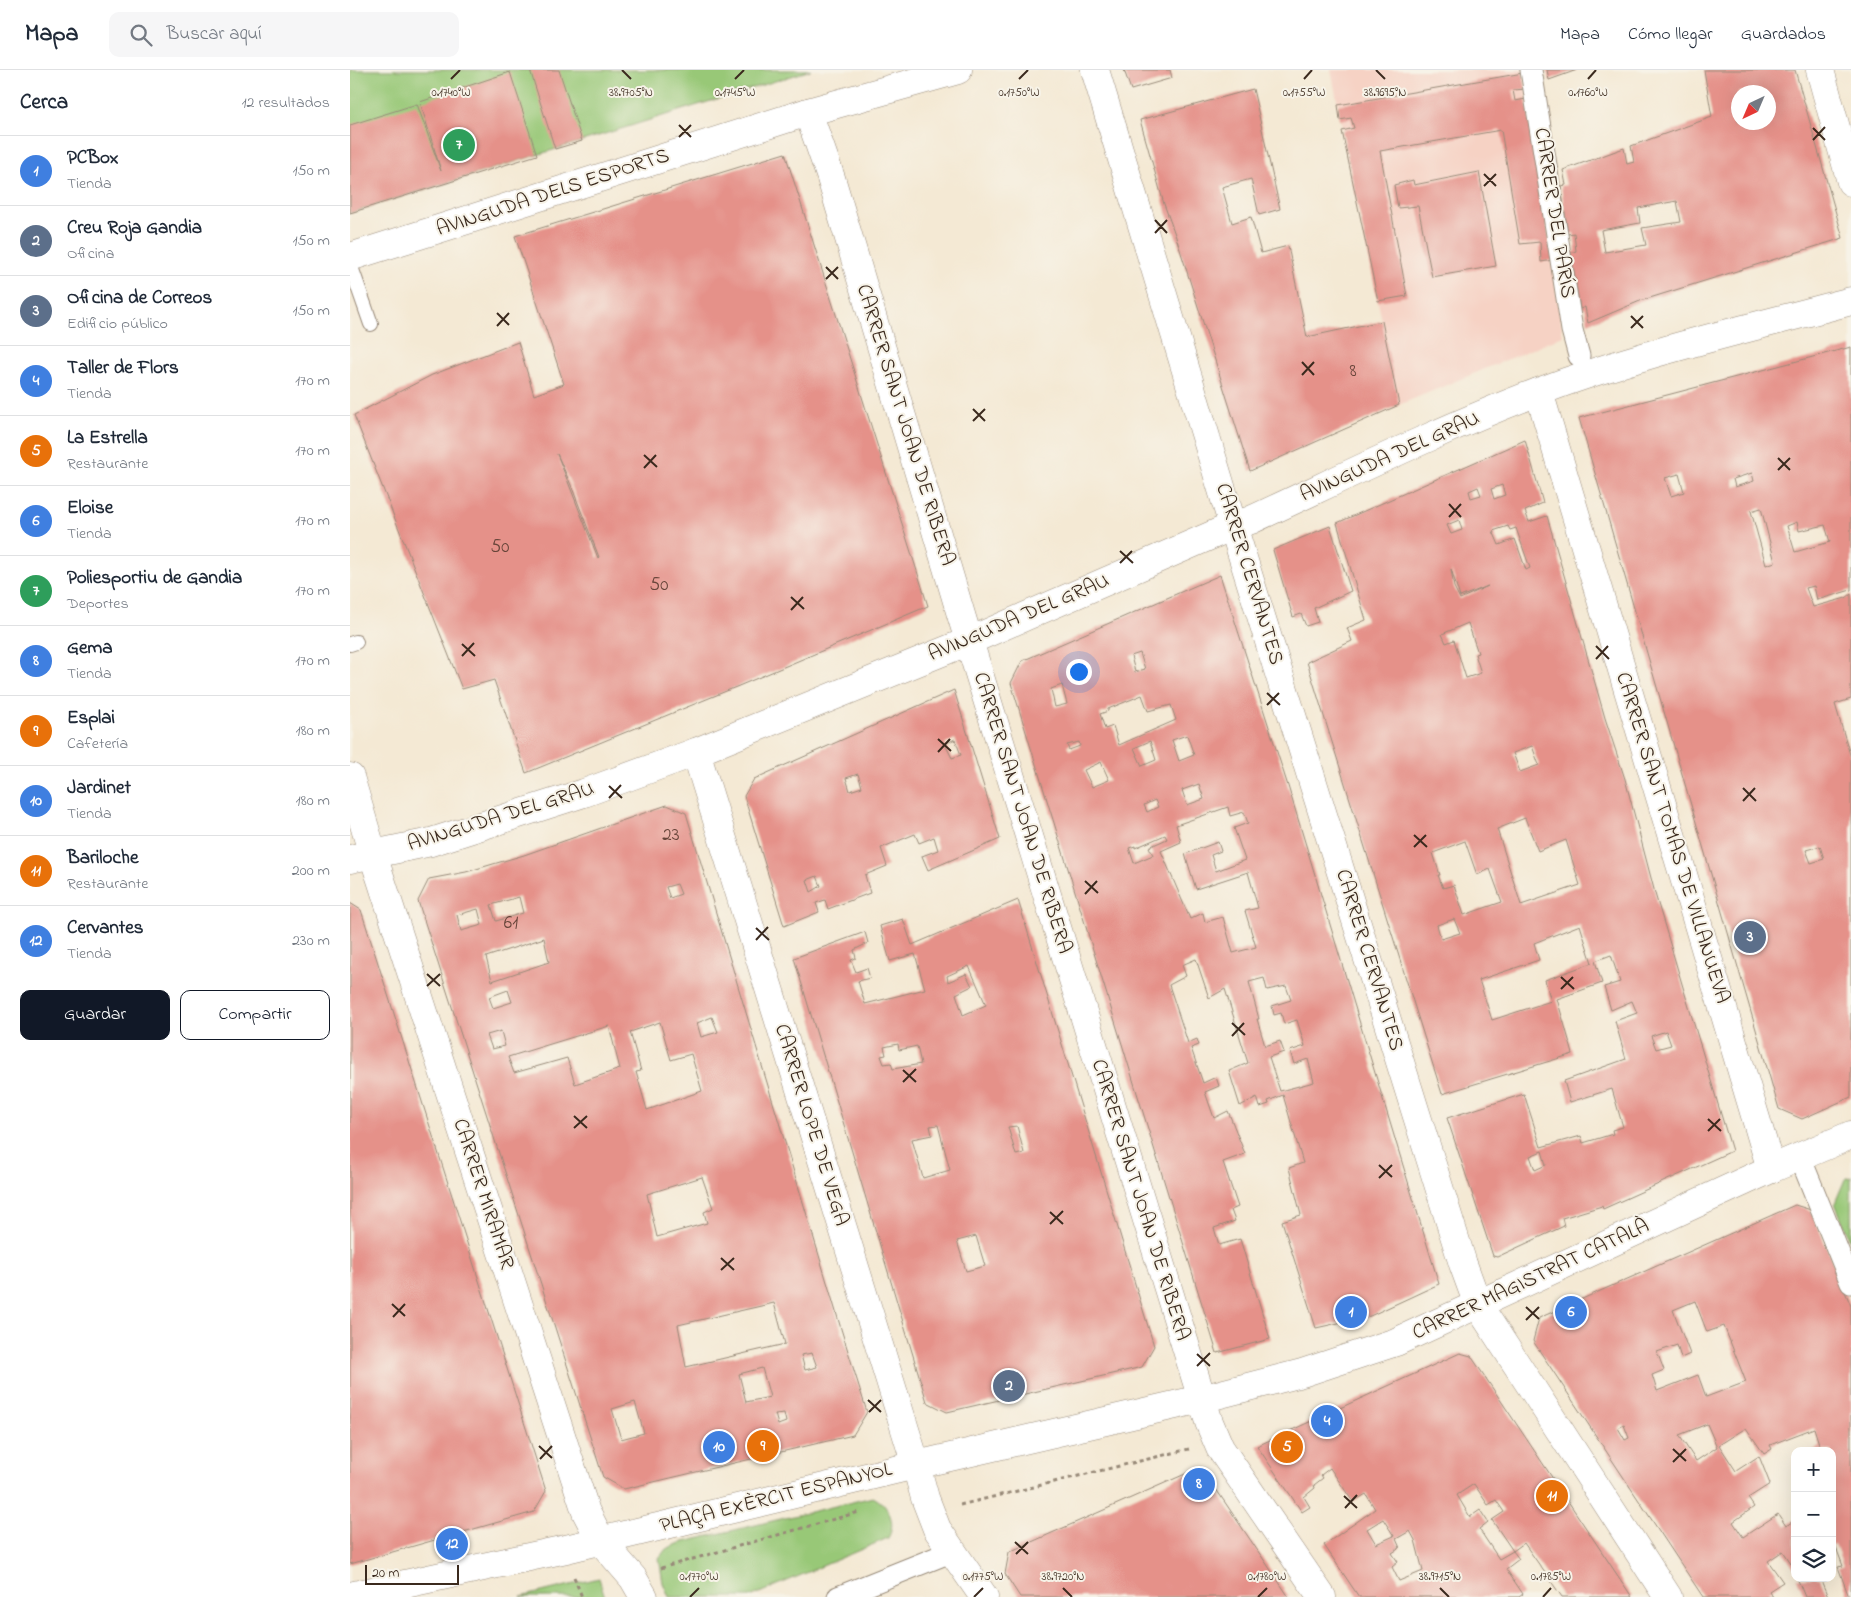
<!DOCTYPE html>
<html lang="es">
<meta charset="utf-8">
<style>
:root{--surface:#fff;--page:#f6f6f7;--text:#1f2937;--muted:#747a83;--line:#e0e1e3;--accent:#111827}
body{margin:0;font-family:"Indie Flower",sans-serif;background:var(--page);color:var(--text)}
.controls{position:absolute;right:15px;bottom:15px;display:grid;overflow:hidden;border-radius:10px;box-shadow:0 5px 20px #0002}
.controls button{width:45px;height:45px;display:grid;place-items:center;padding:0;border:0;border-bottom:1px solid var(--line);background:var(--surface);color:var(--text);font:25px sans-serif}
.compass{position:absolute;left:1381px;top:15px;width:45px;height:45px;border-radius:50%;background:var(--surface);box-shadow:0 5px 20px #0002;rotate:224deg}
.scale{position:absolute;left:15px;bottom:12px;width:94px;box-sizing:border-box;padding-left:5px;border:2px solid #3b2a1e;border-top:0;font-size:14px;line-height:18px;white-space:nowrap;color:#3b2a1e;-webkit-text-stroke:4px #f7f3e8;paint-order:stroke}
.you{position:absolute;left:728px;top:601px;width:18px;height:18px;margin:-12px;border:4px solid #fff;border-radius:50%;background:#1a73e8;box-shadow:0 0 0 8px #1a73e833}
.badge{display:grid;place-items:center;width:32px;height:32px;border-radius:50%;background:var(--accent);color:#fff;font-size:16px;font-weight:700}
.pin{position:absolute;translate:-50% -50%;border:2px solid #fff;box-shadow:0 1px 5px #0006}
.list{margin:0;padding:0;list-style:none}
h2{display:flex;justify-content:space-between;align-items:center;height:65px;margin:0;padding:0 20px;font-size:21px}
h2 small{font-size:16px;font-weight:400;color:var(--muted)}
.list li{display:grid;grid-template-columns:32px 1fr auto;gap:15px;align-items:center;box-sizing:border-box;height:70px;padding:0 20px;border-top:1px solid var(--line)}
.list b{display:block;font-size:19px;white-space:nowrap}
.list p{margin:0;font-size:16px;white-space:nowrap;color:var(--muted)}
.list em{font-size:16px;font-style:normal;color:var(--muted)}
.actions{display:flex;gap:10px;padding:15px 20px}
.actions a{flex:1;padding:11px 0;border:1px solid var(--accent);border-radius:10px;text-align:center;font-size:18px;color:var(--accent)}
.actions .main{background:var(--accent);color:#fff}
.icon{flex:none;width:28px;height:28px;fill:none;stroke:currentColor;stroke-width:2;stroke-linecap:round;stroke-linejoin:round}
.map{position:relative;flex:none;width:1501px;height:1527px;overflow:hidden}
header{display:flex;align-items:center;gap:30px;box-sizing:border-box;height:70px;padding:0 25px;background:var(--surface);border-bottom:1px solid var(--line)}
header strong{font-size:24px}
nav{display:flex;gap:28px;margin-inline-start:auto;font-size:18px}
.search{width:350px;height:45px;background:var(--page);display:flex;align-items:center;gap:12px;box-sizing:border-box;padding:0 18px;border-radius:10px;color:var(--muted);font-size:19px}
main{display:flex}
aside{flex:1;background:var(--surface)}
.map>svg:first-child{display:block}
.built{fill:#f6d2c4}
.green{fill:#98c877;stroke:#6a794a}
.building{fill:#e59189;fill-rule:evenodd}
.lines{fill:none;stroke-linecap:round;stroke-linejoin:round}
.service-casing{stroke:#988a79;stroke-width:16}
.pedestrian-casing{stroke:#988a79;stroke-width:23}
.minor-casing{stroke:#988a79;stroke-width:29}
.tertiary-casing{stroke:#988a79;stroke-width:29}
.path{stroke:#988a79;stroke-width:3;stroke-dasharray:4 4;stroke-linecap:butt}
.service{stroke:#fff;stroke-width:14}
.pedestrian{stroke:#fff;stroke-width:21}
.minor{stroke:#fff;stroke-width:28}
.tertiary{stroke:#fff;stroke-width:28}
.ticks{fill:none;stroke:#3b2a1e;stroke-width:2}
.labels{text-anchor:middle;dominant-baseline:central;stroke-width:4;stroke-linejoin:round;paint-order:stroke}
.number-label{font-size:19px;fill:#664439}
.street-label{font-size:21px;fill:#3b2a1e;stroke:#f7f3e8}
.ticks-label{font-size:12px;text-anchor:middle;fill:#3b2a1e;stroke:#f7f3e8;stroke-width:4;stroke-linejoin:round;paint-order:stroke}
</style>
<header>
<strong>Mapa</strong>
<div class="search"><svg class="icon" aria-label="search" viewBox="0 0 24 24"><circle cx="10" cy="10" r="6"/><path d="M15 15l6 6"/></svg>Buscar aquí</div>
<nav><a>Mapa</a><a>Cómo llegar</a><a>Guardados</a></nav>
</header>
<main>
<aside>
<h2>Cerca<small>12 resultados</small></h2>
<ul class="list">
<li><span class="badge" style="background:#3f7fe0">1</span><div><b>PCBox</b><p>Tienda</p></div><em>150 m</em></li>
<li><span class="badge" style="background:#5c6f8a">2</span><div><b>Creu Roja Gandia</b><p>Oficina</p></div><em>150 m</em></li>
<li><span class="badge" style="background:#5c6f8a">3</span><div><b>Oficina de Correos</b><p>Edificio público</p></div><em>150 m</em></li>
<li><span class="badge" style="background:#3f7fe0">4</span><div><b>Taller de Flors</b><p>Tienda</p></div><em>170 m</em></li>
<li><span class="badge" style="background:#e8710a">5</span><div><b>La Estrella</b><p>Restaurante</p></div><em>170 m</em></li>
<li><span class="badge" style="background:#3f7fe0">6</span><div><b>Eloise</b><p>Tienda</p></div><em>170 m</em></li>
<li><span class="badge" style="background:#2e9e5b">7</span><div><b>Poliesportiu de Gandia</b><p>Deportes</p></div><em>170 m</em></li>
<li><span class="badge" style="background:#3f7fe0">8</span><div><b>Gema</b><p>Tienda</p></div><em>170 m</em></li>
<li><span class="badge" style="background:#e8710a">9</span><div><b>Esplai</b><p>Cafetería</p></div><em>180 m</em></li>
<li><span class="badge" style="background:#3f7fe0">10</span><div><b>Jardinet</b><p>Tienda</p></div><em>180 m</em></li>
<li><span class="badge" style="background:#e8710a">11</span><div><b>Bariloche</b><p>Restaurante</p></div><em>200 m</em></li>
<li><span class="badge" style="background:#3f7fe0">12</span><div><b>Cervantes</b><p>Tienda</p></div><em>230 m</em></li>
</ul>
<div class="actions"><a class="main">Guardar</a><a>Compartir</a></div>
</aside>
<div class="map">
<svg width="1501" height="1527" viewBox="0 0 1501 1527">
<rect width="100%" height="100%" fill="#f7f3e8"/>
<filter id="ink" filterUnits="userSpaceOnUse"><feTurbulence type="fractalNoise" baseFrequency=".02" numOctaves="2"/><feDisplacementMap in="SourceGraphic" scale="10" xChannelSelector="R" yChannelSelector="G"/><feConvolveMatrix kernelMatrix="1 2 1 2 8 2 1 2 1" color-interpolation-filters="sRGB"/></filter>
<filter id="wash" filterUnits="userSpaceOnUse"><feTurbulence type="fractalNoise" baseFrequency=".0096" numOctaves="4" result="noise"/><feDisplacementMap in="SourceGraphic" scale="20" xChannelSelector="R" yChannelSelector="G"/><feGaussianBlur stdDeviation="1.12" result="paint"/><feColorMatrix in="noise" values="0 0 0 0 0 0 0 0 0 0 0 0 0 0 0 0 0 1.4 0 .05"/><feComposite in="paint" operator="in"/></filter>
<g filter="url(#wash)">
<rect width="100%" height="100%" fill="#f4e9d4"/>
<path class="built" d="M981 0H1173L1213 266 1049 335Z"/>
<g class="green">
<path d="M0 0H461L0 143Z"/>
<path d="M1501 1107V1173L1485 1133 1495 1109Z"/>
<path d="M523 1427C539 1435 547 1453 538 1468L400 1527H319L313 1513 309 1488 316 1479 330 1473Z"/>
<path d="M249 1508 255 1527H171Z"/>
</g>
<g id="blocks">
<g class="building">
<path d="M180 0H209L232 71 205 79Z"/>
<path d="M774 0H820L822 8 781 20Z"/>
<path d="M1197 0H1227L1199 10Z"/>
<path d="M1354 0H1445L1493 168 1290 231 1238 253 1235 237 1230 239 1221 183 1226 181 1224 163 1218 164 1211 116 1216 115 1213 100 1274 78 1277 94 1284 92 1281 76 1362 47ZM1388 22H1418V52H1388ZM1327 131 1331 152 1292 158 1296 175 1255 182 1251 160 1290 153 1288 138Z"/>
<path d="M160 2 187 85 0 143V55L67 34 91 101 70 32Z"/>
<path d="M1173 3 1176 19 1163 20 1165 31 1176 29 1203 190 1191 192 1190 172 1170 174 1151 60 1030 81 1057 226 1028 231 992 61 1004 58 1001 48 990 50 988 35Z"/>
<path d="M903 19 930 139 909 145 901 109 872 117 882 153 901 147 911 183 938 176 957 267 1032 251 1049 335 900 401 827 170 814 134 790 50Z"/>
<path d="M435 83 578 536 391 615 176 703 144 610 112 619 4 345 82 305 168 272 184 325 214 314 165 166ZM207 384 221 415 249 487 248 488Z"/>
<path d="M1129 102 1146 196 1082 207 1068 136 1048 138 1044 115 1063 110 1064 115Z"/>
<path d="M1501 277V520L1467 530 1464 516 1456 518 1463 537 1496 528 1501 524V629L1485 634 1501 688V1027L1452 1049 1429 1039 1229 348ZM1402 403 1404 411 1385 417 1383 409ZM1329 404 1334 422 1321 426 1315 408ZM1411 438 1425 492 1416 495 1401 441ZM1447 452 1449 461 1475 455 1480 472 1445 482 1437 456ZM1470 776 1474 789 1461 793 1456 780Z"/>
<path d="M1175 370 1193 433 1175 441 1179 452 1197 446 1255 648 1275 709 1306 827 1382 1081 1253 1139 1252 1136 1212 1148 1214 1156 1147 1187 1143 1186 1097 1048 1174 1024 1191 1077 1231 1066 1233 1073 1263 1064 1262 1060 1273 1057 1262 1019 1220 1032 1214 1011 1276 989 1265 951 1287 943 1282 931 1261 940 1254 917 1270 912 1261 885 1245 891 1252 913 1207 929 1223 984 1092 1024 957 592 1002 571 997 558 1016 550 987 453ZM1152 415 1155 425 1144 429 1141 419ZM1128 417 1131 425 1121 428 1119 421ZM1109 450 1112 460 1101 464 1097 455ZM1158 456 1160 460 1166 458 1180 498 1176 500 1165 469 1149 475 1143 461ZM1101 499 1110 527 1138 516 1110 529 1104 517ZM1118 553 1128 583 1125 584 1131 603 1116 608 1104 570 1096 573 1092 564ZM1182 676 1189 695 1170 702 1163 683ZM1175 748 1188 781 1216 770 1230 815 1171 835 1147 759ZM1115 771 1127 805 1140 799 1152 832 1114 845 1104 815 1093 818 1088 805H1090L1083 783ZM1104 849 1110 863 1091 869 1087 855ZM1230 855 1242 893 1195 910 1201 931 1142 950 1129 910 1189 890 1184 873ZM1316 961 1321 975 1306 979 1301 966ZM1192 1081 1196 1095 1185 1100 1180 1086Z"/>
<path d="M980 456 1001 521 964 538 968 552 956 556 951 544 943 547 923 480Z"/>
<path d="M870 505 938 716 1089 1214 1020 1246 966 1258 932 1151 951 1145 939 1098 953 1093 933 1025 918 1031 919 1034 910 1037 907 1027 890 1036 879 1001 898 993 887 958 875 919 859 928 846 889 832 895 836 906 819 915 838 973 847 969 849 975 841 978 853 1013 866 1007 869 1016 855 1022 864 1048 878 1041 895 1084 873 1092 888 1137 881 1140 885 1151 864 1158 869 1175 890 1169 920 1269 867 1283 661 613 672 591ZM790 583 795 599 785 602 781 586ZM712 615 717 634 705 637 701 619ZM792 625 798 641 821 635 826 650 769 675 763 656 755 659 750 644 758 641V639ZM837 665 844 685 829 691 822 670ZM800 671 806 690 792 696 784 678ZM729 672 730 676 719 680 717 675ZM751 692 759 710 742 717 734 700ZM849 714 854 729 837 735 832 720ZM805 730 808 737 797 742 794 735ZM878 737 880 746 894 742 898 753 884 758 895 790 866 801 861 785 871 781 868 772 835 784 846 819 898 802 908 838 895 841 906 877 883 883 873 847 855 852 853 843 840 849 811 781 831 772 826 755ZM815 765 817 769 799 777 803 785 784 793 779 778 785 776V778ZM914 908 917 920 936 916 941 930 922 936 924 945 931 943 934 954 947 950 955 976 940 981 944 994 958 989 964 1012 930 1021 919 987 934 982 930 971 915 976 907 949H909L899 912Z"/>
<path d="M604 620 650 769 578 800 572 786 588 780 584 767 569 773 565 764 531 778 537 796 515 805 520 823 478 839 475 830 466 833 469 842 434 856 394 726 404 709ZM605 669 611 685 602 688 595 674ZM508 704 512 717 500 721 496 708ZM467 806 471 816 461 822 457 810Z"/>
<path d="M317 735 336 743 492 1262 517 1342 503 1365 274 1419 253 1407 68 831 79 809 116 802 174 785ZM327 814 331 824 320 828 316 817ZM169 827 173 843 146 851 141 835ZM128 839 132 855 111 861 107 845ZM194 868 199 892 142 911 136 887ZM158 920 162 932 143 938 139 927ZM362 947 368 962 351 967 347 953ZM310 952 321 990 341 984 352 1021 297 1040 286 1002 291 1001 280 962ZM259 956 270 999 225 1014 217 988 164 1003 158 987ZM151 961 155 976 142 979 137 965ZM352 1107 363 1138 354 1142 357 1153 307 1167 297 1124ZM424 1233 435 1274 336 1297 328 1255ZM462 1283 467 1297 455 1300 451 1285ZM412 1298 420 1327 396 1332 389 1304ZM285 1332 294 1363 271 1369 262 1339ZM434 1343 436 1352 428 1355 425 1344Z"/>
<path d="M668 830 804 1276 792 1297 597 1342 577 1332 444 888 515 862 518 873 504 880 506 888 501 890 506 902 517 898 520 908 508 911 515 934 575 919 565 884 540 891 530 856 553 849 562 875ZM619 896 636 935 613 945 606 924 622 916 616 904 598 912 597 906ZM548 974 549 980 567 976 571 994 543 999 541 993 534 994 531 986 536 985 534 977ZM588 1055 600 1100 573 1108 562 1069 582 1065 580 1056ZM667 1056 674 1083 666 1085 658 1057ZM626 1166 635 1196 616 1201 607 1171Z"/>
<path d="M0 833 11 840 196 1421 184 1442 0 1494Z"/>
<path d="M1445 1135 1461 1140 1501 1236V1527H1499L1488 1497 1493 1496 1485 1475 1482 1476V1381H1461L1470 1377 1464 1358 1420 1375 1422 1379 1414 1384 1396 1358 1369 1375 1386 1401 1409 1386 1420 1414 1398 1428 1404 1437 1383 1452 1393 1467 1428 1444 1436 1456 1445 1450V1499L1433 1481 1418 1491 1433 1512 1419 1521 1423 1527H1353L1183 1271 1189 1248ZM1345 1231 1357 1262 1374 1256 1396 1312 1356 1327 1348 1305 1307 1321 1302 1305 1314 1300 1307 1282 1327 1275 1331 1288 1340 1284 1323 1240ZM1357 1354 1367 1377 1346 1391 1329 1365ZM1274 1355 1279 1368 1275 1370 1268 1358Z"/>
<path d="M1110 1283 1121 1286 1282 1527H1212L1174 1473 1163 1481 1142 1450 1154 1442 1146 1430 1138 1435 1124 1414 1107 1425 1120 1447 1130 1440 1138 1452 1129 1459 1149 1489 1163 1481 1169 1489 1156 1499 1173 1524 1169 1527H1009L974 1475 1025 1439 1016 1424 1003 1432 980 1398 971 1405 973 1408 964 1415 965 1418 954 1427 960 1437 952 1442 907 1376ZM1033 1449 1044 1466 1026 1474 1017 1459ZM1060 1461 1065 1470 1073 1501 1049 1511 1042 1497 1048 1492 1042 1483 1050 1478 1046 1469Z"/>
<path d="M851 1397 939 1527H670L655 1504 659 1482Z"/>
<path d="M1447 1508H1470L1478 1527H1455Z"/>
</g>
</g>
</g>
<g filter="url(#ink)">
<use href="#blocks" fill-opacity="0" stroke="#988a79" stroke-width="1"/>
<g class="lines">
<g class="service-casing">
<g id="service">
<path d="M0 194 21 254"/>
<path d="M0 574 6 572"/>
</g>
</g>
<g class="pedestrian-casing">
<g id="pedestrian">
<path d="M1181 0 1222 260 1229 286"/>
<path d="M1450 1087 1501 1213"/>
<path d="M488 1527 603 1481"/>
</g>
</g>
<g class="minor-casing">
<g id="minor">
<path d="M745 0 883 456 1113 1194 1128 1235 1318 1527"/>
<path d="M1470 0 1501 112"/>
<path d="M458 42 481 108 612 548 859 1352 870 1378 972 1527"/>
<path d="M0 187 458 42 608 0"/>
<path d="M1189 322 1421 1099"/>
<path d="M346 682 566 1395 575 1428 587 1459 634 1527"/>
<path d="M0 707 23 785 236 1442 251 1471 283 1508 294 1527"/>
<path d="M0 1526 216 1479 566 1395 851 1329 952 1303 1046 1272 1421 1099 1501 1065"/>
</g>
</g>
<g class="tertiary-casing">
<path id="tertiary" d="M0 789 81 772 106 764 234 723 346 682 619 571 883 456 901 450C996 406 1091 359 1188 322 1290 283 1397 259 1501 231"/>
</g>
<g class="path">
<path d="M610 1435 839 1379"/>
<path d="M311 1498 509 1442"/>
<path d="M224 1507 232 1527"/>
</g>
<use href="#service" class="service"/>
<use href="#pedestrian" class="pedestrian"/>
<use href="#minor" class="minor"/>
<use href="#tertiary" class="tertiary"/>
</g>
</g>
<path class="ticks" d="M272 0 281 9M1026 0 1035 9M101 9 110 0M385 9 394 0M669 9 678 0M954 9 962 0M1238 9 1246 0M329 55 341 67M1463 58 1475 70M329 67 341 55M1463 70 1475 57M1134 104 1146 116M1134 116 1146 104M805 150 817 163M805 163 817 150M476 197 488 209M476 209 488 197M147 243 159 255M1281 246 1293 258M147 256 159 243M1281 258 1293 246M952 292 964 305M952 305 964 292M623 339 635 351M623 351 635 339M294 385 307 397M1428 388 1440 400M294 398 306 385M1428 400 1440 388M1099 434 1111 447M1099 447 1111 434M770 481 783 493M770 493 782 481M441 527 454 539M441 540 453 527M112 574 125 586M1246 576 1259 589M112 586 124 573M1246 589 1258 576M917 623 930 635M917 635 929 623M588 669 601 681M588 682 600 669M259 716 272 728M1393 718 1406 731M259 728 271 715M1393 731 1405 718M1064 765 1077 777M1064 777 1076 765M735 811 748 823M735 824 747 811M406 858 419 870M406 870 418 857M77 904 90 916M1211 907 1224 919M77 916 90 904M1211 919 1223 907M882 953 895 965M882 966 894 953M553 1000 566 1012M553 1012 566 999M224 1046 237 1058M1358 1049 1371 1061M224 1058 237 1046M1358 1061 1370 1049M1029 1095 1042 1107M1029 1108 1042 1095M700 1142 713 1154M700 1154 713 1141M371 1188 384 1200M371 1200 384 1188M42 1234 55 1246M1176 1237 1189 1249M43 1247 55 1234M1176 1250 1189 1237M847 1284 860 1296M847 1296 860 1283M518 1330 531 1342M519 1342 531 1330M189 1376 202 1388M1323 1379 1336 1391M190 1389 202 1376M1323 1392 1336 1379M994 1426 1007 1438M995 1438 1007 1425M665 1472 678 1484M666 1484 678 1472M713 1518 722 1527M1090 1518 1099 1527M340 1527 349 1518M624 1527 633 1518M908 1527 917 1518M1193 1527 1201 1518"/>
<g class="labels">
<g class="number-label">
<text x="1003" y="301">8</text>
<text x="150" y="477">50</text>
<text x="309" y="515">50</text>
<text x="321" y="765">23</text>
<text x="161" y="853">61</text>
</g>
<g class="street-label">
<text transform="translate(203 123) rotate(-18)">AVINGUDA DELS ESPORTS</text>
<text transform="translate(1204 143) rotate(81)">CARRER DEL PARÍS</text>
<text transform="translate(555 355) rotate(73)">CARRER SANT JOAN DE RIBERA</text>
<text transform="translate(1040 387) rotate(-24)">AVINGUDA DEL GRAU</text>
<text transform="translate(899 504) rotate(73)">CARRER CERVANTES</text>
<text transform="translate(669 548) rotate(-23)">AVINGUDA DEL GRAU</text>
<text transform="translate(672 743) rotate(73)">CARRER SANT JOAN DE RIBERA</text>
<text transform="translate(151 747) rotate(-17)">AVINGUDA DEL GRAU</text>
<text transform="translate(1322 768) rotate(73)">CARRER SANT TOMAS DE VILLANUEVA</text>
<text transform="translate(1019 890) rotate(73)">CARRER CERVANTES</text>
<text transform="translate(461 1055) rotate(73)">CARRER LOPE DE VEGA</text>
<text transform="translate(133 1124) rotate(72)">CARRER MIRAMAR</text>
<text transform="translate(790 1130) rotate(73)">CARRER SANT JOAN DE RIBERA</text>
<text transform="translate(1181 1210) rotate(-25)">CARRER MAGISTRAT CATALÀ</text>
<text transform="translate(426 1428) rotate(-14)">PLAÇA EXÈRCIT ESPANYOL</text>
</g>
</g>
<g class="ticks-label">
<text x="281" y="26">38.9705°N</text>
<text x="1035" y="26">38.9695°N</text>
<text x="669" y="26">0.1750°W</text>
<text x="954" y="26">0.1755°W</text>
<text x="101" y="26">0.1740°W</text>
<text x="385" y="26">0.1745°W</text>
<text x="1238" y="26">0.1760°W</text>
<text x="349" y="1510">0.1770°W</text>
<text x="633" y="1510">0.1775°W</text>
<text x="917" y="1510">0.1780°W</text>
<text x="1201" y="1510">0.1785°W</text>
<text x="713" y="1510">38.9720°N</text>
<text x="1090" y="1510">38.9715°N</text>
</g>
</svg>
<div class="controls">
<button>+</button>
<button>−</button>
<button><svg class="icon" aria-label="layers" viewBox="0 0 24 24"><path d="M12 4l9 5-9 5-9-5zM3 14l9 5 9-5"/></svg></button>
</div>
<svg class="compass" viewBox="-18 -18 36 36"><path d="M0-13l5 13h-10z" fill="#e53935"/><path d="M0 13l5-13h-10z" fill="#747a83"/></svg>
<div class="scale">20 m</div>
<div class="you"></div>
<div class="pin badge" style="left:1001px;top:1242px;background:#3f7fe0">1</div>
<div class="pin badge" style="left:659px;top:1316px;background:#5c6f8a">2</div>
<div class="pin badge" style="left:1400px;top:867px;background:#5c6f8a">3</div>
<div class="pin badge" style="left:977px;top:1351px;background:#3f7fe0">4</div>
<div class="pin badge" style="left:937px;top:1377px;background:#e8710a">5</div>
<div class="pin badge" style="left:1221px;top:1242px;background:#3f7fe0">6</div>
<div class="pin badge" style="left:109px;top:75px;background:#2e9e5b">7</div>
<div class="pin badge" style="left:849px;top:1414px;background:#3f7fe0">8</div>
<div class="pin badge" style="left:413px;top:1376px;background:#e8710a">9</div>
<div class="pin badge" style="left:369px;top:1377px;background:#3f7fe0">10</div>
<div class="pin badge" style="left:1202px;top:1426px;background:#e8710a">11</div>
<div class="pin badge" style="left:102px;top:1474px;background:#3f7fe0">12</div>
</div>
</main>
